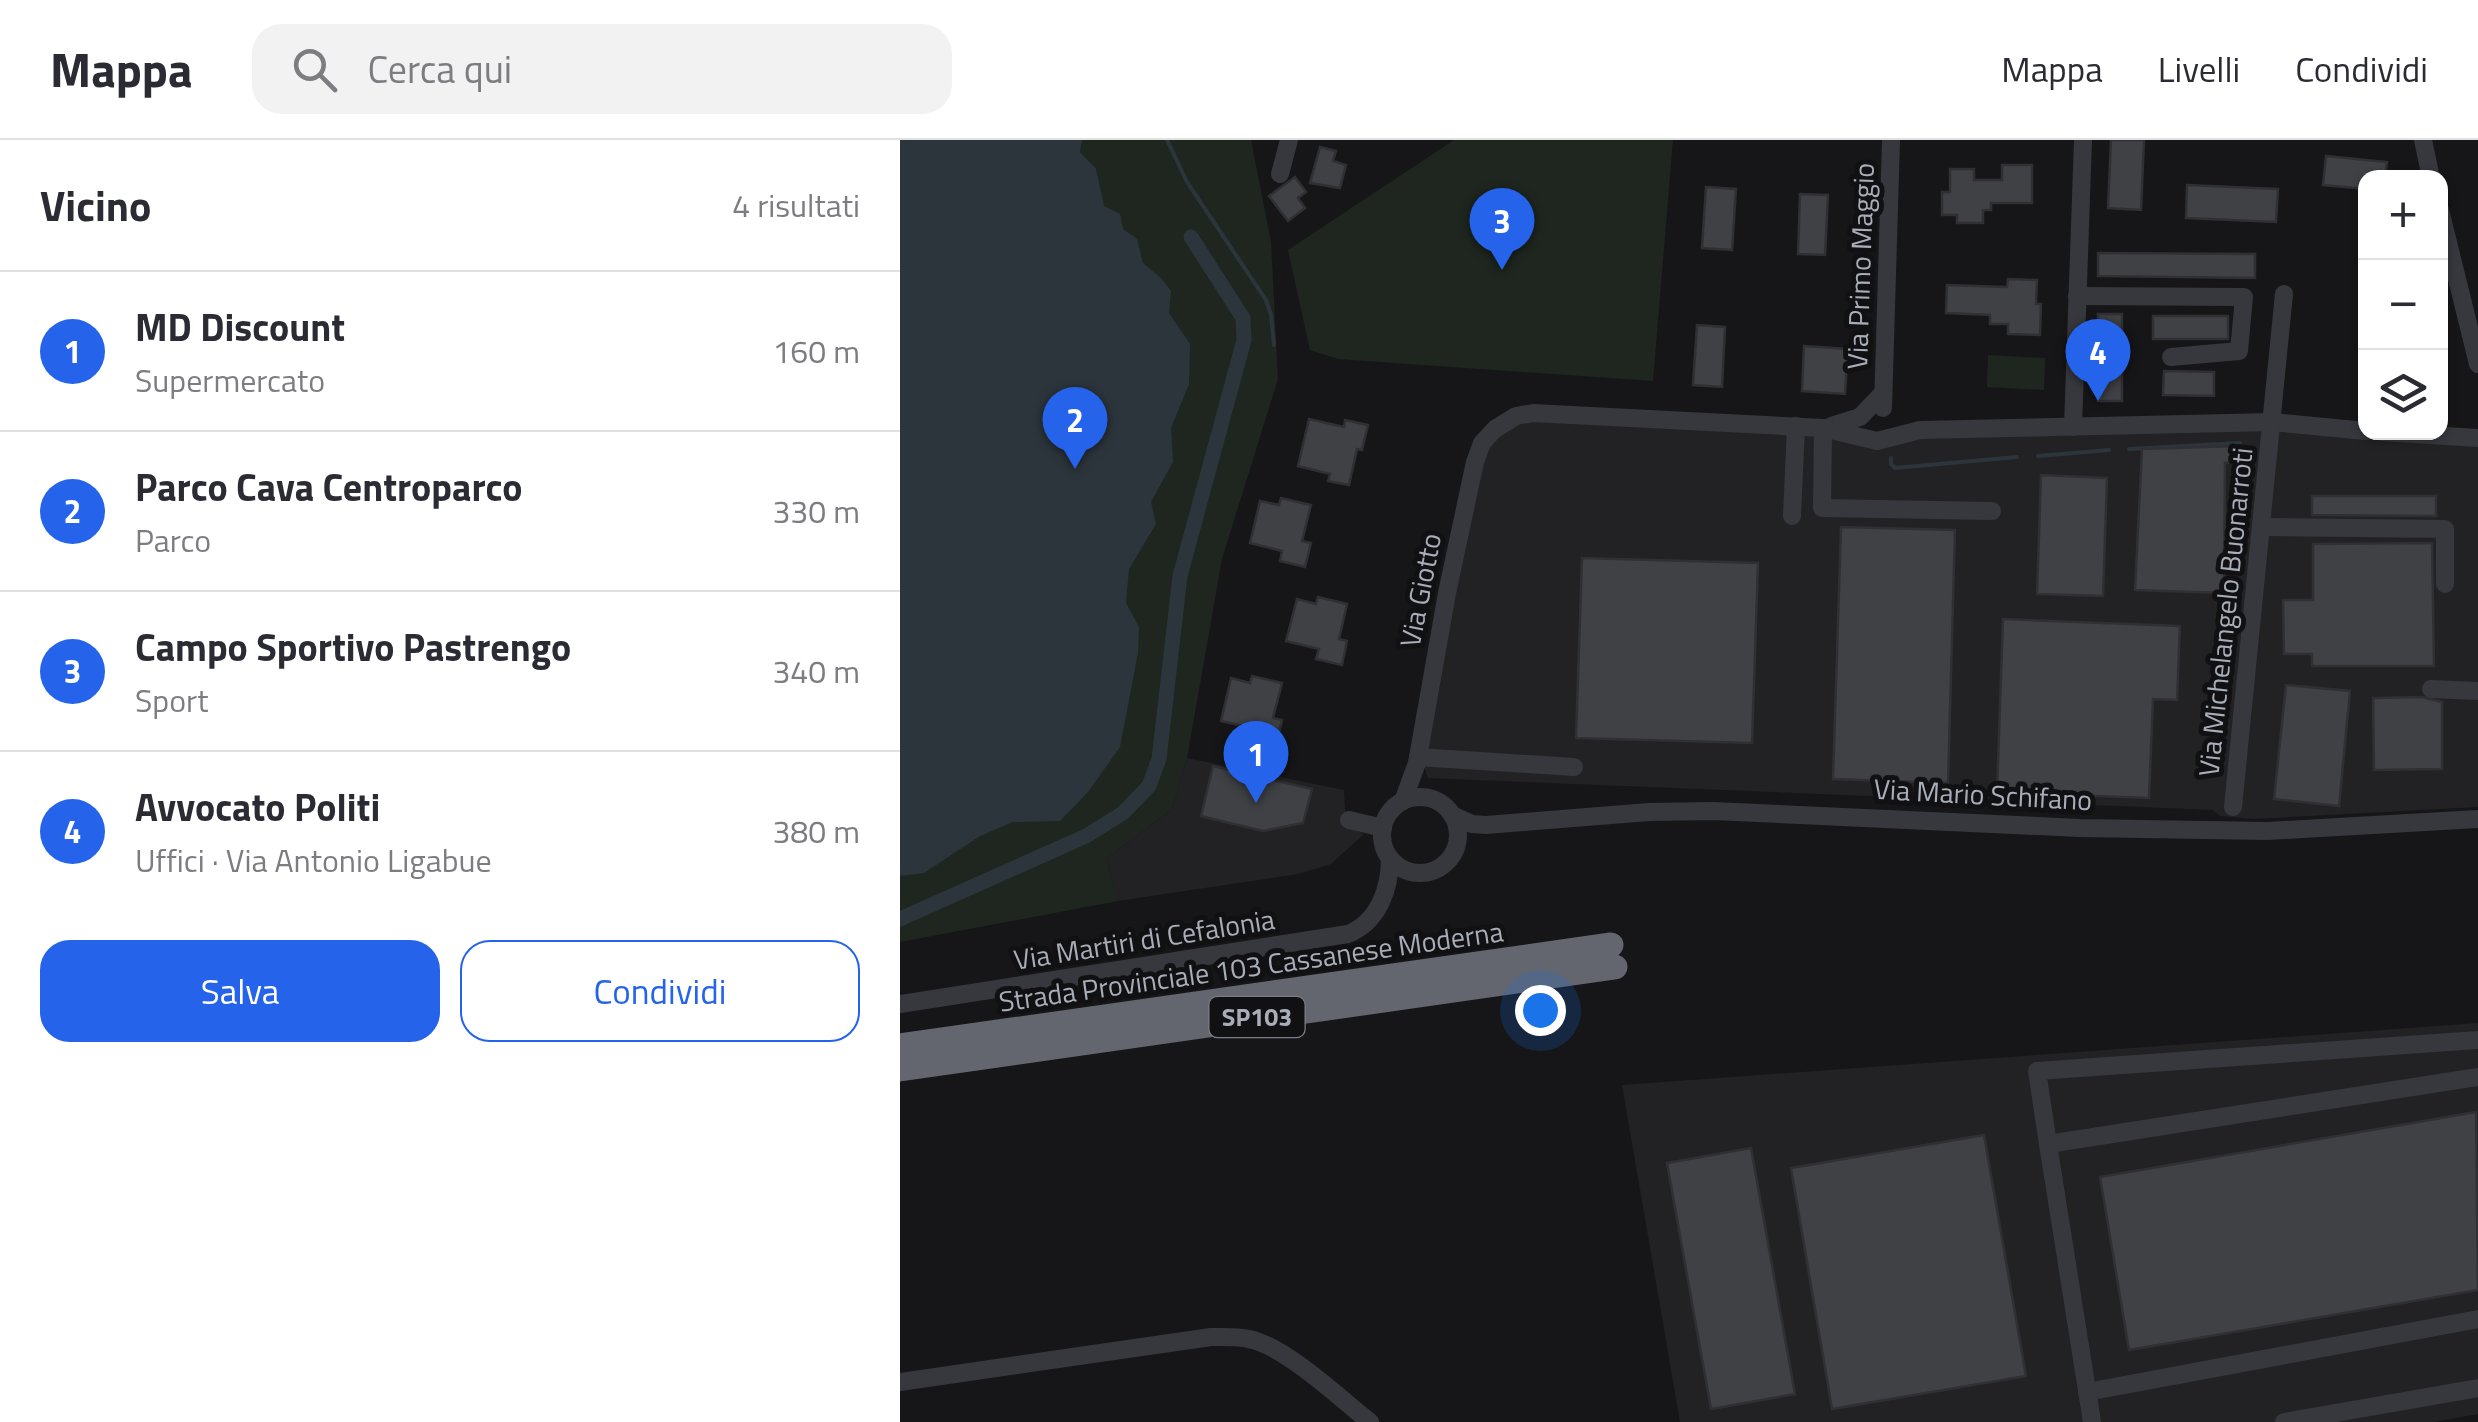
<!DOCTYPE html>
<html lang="it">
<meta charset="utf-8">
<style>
:root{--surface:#fff;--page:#f2f2f3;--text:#2b2b33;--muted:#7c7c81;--line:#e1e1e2;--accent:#2563eb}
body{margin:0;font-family:"Titillium Web",sans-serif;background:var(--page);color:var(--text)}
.controls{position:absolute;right:30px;top:30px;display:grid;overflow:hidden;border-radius:20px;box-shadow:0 2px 8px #0004}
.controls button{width:90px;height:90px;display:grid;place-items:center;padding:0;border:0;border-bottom:2px solid var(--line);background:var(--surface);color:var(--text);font:50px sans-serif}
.you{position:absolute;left:640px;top:870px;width:35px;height:35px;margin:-25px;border:8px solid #fff;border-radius:50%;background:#1a73e8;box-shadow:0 0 0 15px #1a73e833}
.badge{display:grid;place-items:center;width:65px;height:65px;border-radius:50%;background:var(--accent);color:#fff;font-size:32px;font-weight:700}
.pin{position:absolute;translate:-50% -82px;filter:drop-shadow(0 2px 5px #0008)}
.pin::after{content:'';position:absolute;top:52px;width:35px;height:30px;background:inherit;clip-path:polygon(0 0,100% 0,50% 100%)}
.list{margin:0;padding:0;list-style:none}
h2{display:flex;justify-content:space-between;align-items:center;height:130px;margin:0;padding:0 40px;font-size:42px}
h2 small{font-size:32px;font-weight:400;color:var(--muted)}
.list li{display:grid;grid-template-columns:65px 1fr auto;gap:30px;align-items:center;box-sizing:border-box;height:160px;padding:0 40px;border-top:2px solid var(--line)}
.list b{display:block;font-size:38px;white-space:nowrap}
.list p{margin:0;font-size:32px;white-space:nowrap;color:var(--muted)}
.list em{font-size:32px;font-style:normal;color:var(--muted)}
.actions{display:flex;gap:20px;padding:30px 40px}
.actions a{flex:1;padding:22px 0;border:2px solid var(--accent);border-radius:30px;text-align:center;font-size:35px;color:var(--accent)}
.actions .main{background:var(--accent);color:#fff}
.icon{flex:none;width:55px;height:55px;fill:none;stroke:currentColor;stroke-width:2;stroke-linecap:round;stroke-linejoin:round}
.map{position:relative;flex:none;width:1578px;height:1282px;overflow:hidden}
header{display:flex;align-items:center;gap:60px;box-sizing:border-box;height:140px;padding:0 50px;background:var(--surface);border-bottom:2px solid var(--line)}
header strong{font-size:48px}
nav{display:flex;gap:55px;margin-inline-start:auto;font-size:35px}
.search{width:700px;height:90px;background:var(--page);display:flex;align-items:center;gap:25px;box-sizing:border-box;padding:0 35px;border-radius:30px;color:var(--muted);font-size:38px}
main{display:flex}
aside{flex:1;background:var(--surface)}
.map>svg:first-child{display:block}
.built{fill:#222225}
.green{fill:#1e261f}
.water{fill:#2c353c}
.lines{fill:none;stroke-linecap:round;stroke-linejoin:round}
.stream{stroke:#2c353c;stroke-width:4}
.canal{stroke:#2c353c;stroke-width:15}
.building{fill:#404145;stroke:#303034;stroke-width:2.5}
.minor{stroke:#37383d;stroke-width:18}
.highway{stroke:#63666e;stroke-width:25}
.labels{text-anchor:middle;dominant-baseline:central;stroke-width:10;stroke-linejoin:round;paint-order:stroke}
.shield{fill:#111113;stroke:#7b7e86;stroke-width:2.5}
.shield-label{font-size:25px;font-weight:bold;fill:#a8adb8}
.street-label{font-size:28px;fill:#a8adb8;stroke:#111113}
</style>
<header>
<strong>Mappa</strong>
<div class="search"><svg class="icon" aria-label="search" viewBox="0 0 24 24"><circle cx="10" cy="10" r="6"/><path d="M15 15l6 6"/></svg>Cerca qui</div>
<nav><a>Mappa</a><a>Livelli</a><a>Condividi</a></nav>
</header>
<main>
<aside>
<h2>Vicino<small>4 risultati</small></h2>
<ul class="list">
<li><span class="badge">1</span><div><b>MD Discount</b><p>Supermercato</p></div><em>160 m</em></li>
<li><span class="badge">2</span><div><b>Parco Cava Centroparco</b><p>Parco</p></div><em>330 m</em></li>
<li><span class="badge">3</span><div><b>Campo Sportivo Pastrengo</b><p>Sport</p></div><em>340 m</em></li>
<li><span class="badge">4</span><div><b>Avvocato Politi</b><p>Uffici · Via Antonio Ligabue</p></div><em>380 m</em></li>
</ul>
<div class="actions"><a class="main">Salva</a><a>Condividi</a></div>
</aside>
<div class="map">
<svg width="1578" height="1282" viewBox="0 0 1578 1282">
<rect width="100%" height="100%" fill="#161618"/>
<g class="built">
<path d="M621 280 1020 295 1367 286 1578 305V667L1353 679 1320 676 1313 670 528 638 523 623 579 320 590 301Z"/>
<path d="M287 618 444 650 446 685 464 694 431 724 398 734 218 761 206 719 272 669Z"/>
<path d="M1578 883V1274L1534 1282H780L722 945Z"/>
</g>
<g class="green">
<path d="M0 0H351L371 102 378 239 322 419 287 618 272 669 206 719 218 761 0 802Z"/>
<path d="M554 0H773L753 241 438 219 410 210 388 110Z"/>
<path d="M1088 215 1145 218 1144 250 1087 247Z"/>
</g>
<path class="water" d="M0 0H182L180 12 196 29 204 66 220 74 223 89 237 99 243 123 261 138 271 151 269 173 290 204 289 244 271 288 273 322 251 362 256 384 229 429 226 463 239 487 238 513 220 607 188 652 160 681 113 682 80 696 24 733 0 736Z"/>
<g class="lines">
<g class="stream">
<path d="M267 0 287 42 366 160 371 175 374 205"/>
<path d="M1229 309 1340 303"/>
<path d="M1138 316 1209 310"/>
<path d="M991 318V324L995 328 1117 317"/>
</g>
<path class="canal" d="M0 779 186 696 223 673 249 646 259 619 280 436 344 200 343 178 291 97"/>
</g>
<g class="building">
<path d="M1211 0H1244L1241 70 1208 68Z"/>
<path d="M420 7 436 11 433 21 446 25 440 48 410 43Z"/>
<path d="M1426 16 1487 22 1485 38H1466V49L1423 45Z"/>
<path d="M1102 25H1132V63H1091V70H1083V83H1057V75H1042V52H1050V29H1074V40H1102Z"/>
<path d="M395 37 406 52 398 58 405 68 388 81 369 56Z"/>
<path d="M1287 45 1378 49 1376 82 1286 78Z"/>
<path d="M806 47 836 49 832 110 802 108Z"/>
<path d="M900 54 928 55 925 115 898 114Z"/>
<path d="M1198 113 1355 114V138L1198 136Z"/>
<path d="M1108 139 1137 140 1136 164H1141L1140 195 1108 194V184H1090V175L1046 173 1047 145 1107 147Z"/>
<rect x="1198" y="174" width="24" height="87"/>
<rect x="1253" y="176" width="75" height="23"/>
<path d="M797 185 825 187 822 247 793 245Z"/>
<path d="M904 206 948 209 945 254 902 251Z"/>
<path d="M1264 231 1314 232V256L1263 255Z"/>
<path d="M409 279 444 287 445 280 468 285 462 310 457 309 449 345 428 341 430 334 398 326Z"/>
<path d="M1337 306 1338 322 1325 323 1324 453 1235 450 1242 309Z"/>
<path d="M1141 335 1207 338 1203 456 1137 454Z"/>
<path d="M1412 356H1536V376L1412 375Z"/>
<path d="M381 358 411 365 402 401 411 403 405 427 380 421 382 411 350 403 360 361 379 365Z"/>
<path d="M941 387 1055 390 1048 643 933 639Z"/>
<path d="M1532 403 1534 526H1412V514H1384L1383 460H1413V404Z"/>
<path d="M682 418 858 423 852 603 676 598Z"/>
<path d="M418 457 447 464 439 499 447 501 442 525 416 519 419 509 386 501 397 459 416 464Z"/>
<path d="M1103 479 1280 486 1277 560 1253 559 1249 658 1097 652Z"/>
<path d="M352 536 382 543 373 578 382 580 376 605 351 598 353 588 321 581 331 538 350 543Z"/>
<path d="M1386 545 1450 551 1439 666 1374 659Z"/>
<path d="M1522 557 1542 562V629L1474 630 1473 558Z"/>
<path d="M313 626 412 649 403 683 363 691 301 676Z"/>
<path d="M1576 972 1578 1150 1229 1210 1200 1037Z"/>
<path d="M1084 995 1126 1236 932 1269 891 1028Z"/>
<path d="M851 1008 895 1254 811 1269 767 1023Z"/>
</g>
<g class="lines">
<g class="minor">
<path d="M1523 0 1531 38"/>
<path d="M380 34 389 0"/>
<path d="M1540 70 1578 224"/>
<path d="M1177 156 1344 157 1339 211 1271 217"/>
<path d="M983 268 991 0"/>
<path d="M931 286 960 277 983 253"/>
<path d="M1173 287 1183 0"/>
<path d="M923 288 922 368 1092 371"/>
<path d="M1482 292 1578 298"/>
<path d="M892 376 896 286"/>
<path d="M1361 387 1545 389V444"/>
<path d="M1531 549 1578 551"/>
<path d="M518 617 674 627"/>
<circle cx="520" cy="695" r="38"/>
<path d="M503 661 517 623 547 453 575 322 582 303 595 289 616 276 633 273 923 288 977 301 1020 290 1372 282 1466 291"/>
<path d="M1333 667 1384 154"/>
<path d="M552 675 572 684 586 685 749 672 813 671 1180 688 1368 691 1578 679"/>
<path d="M449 680 483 688"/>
<path d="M0 864 448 794C478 782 490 750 490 718"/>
<path d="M1148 1004 1137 931 1578 900"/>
<path d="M0 1242 311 1197C327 1197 344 1196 359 1202 393 1214 441 1259 470 1282"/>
<path d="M1187 1252 1578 1179"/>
<path d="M1192 1282 1148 1004 1578 937"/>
<path d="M1384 1282 1578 1248"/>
</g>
<g class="highway">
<path d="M0 906 711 805"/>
<path d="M0 929 715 827"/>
</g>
</g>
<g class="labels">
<rect class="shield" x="309.5" y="857" width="95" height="40" rx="8"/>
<g class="shield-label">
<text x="357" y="877">SP103</text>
</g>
<g class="street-label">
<text transform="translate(960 126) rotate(-88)">Via Primo Maggio</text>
<text transform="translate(520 450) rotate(-79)">Via Giotto</text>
<text transform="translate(1325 472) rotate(-84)">Via Michelangelo Buonarroti</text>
<text transform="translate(1083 654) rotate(3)">Via Mario Schifano</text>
<text transform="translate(244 799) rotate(-9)">Via Martiri di Cefalonia</text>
<text transform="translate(351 826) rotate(-8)">Strada Provinciale 103 Cassanese Moderna</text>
</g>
</g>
</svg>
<div class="controls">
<button>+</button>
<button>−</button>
<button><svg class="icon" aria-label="layers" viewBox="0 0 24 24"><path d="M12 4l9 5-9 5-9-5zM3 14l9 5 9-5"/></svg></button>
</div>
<div class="you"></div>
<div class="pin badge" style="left:356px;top:663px">1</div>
<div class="pin badge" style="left:175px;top:329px">2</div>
<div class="pin badge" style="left:602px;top:130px">3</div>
<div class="pin badge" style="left:1198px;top:261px">4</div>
</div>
</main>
